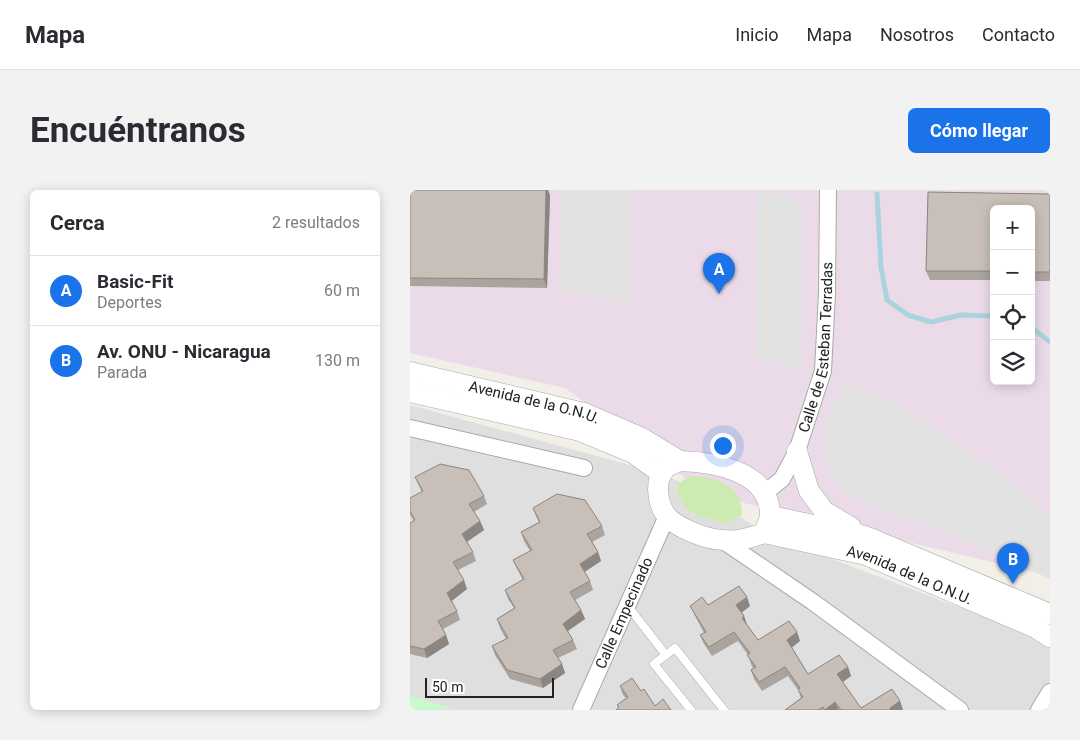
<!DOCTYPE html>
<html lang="es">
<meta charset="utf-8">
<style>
:root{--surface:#fff;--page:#f2f2f3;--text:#2b2b33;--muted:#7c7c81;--line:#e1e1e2;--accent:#1a73e8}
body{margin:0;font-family:Roboto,sans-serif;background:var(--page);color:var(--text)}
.controls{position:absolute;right:15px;top:15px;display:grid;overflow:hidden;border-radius:8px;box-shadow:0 2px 12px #0003}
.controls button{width:45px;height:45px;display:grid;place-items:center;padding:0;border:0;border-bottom:1px solid var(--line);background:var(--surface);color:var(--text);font:25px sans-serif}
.scale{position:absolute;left:15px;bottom:12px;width:129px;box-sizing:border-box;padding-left:5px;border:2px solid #222;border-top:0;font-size:14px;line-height:18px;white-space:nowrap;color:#222;-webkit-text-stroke:4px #fff;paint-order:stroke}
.you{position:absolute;left:312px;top:255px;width:18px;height:18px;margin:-12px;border:4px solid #fff;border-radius:50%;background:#1a73e8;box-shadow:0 0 0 8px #1a73e833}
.badge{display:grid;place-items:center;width:32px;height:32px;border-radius:50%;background:var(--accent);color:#fff;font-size:16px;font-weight:700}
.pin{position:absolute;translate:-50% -41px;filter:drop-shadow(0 1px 2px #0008)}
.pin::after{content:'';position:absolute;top:26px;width:18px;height:15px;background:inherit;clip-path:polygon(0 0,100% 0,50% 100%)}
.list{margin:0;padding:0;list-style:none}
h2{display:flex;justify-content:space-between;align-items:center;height:65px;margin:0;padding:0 20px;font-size:21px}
h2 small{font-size:16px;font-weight:400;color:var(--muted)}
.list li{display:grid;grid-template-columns:32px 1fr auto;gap:15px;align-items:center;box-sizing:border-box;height:70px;padding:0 20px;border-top:1px solid var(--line)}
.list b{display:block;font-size:19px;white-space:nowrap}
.list p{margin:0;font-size:16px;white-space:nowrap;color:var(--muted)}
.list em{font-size:16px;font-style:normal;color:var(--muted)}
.icon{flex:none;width:28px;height:28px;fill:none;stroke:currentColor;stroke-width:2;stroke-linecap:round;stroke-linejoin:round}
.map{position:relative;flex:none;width:640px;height:520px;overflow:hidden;border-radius:8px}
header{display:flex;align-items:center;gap:30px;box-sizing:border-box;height:70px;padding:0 25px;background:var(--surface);border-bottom:1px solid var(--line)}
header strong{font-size:24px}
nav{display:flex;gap:28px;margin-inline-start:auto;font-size:18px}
.intro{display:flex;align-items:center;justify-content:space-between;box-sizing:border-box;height:120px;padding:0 30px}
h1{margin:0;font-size:35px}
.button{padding:12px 22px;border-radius:8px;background:var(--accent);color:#fff;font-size:18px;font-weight:700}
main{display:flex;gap:30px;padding:0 30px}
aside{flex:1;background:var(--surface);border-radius:8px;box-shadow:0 2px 12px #0003}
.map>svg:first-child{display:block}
.residential{fill:#e0dfdf}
.industrial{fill:#ebdbe8;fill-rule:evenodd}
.grass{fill:#cdebb0}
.park{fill:#c8facc}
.parking{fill:#e2e2e2}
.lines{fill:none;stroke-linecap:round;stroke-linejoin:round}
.stream{stroke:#aad3df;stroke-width:5}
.service-casing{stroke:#a9a9a9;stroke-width:9}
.minor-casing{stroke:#a9a9a9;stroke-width:18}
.tertiary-casing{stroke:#a9a9a9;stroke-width:21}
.service{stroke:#fff;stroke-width:8}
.minor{stroke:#fff;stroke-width:16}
.tertiary{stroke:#fff;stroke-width:20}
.wall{fill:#aba49e}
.shaded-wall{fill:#8b8681}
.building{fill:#c7bfb8;stroke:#8b8681}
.labels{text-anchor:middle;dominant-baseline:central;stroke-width:4.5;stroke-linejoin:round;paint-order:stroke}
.street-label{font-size:15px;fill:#222;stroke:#fff}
</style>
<header>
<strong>Mapa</strong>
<nav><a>Inicio</a><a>Mapa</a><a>Nosotros</a><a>Contacto</a></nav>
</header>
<div class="intro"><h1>Encuéntranos</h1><a class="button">Cómo llegar</a></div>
<main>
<aside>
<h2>Cerca<small>2 resultados</small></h2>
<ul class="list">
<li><span class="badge">A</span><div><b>Basic-Fit</b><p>Deportes</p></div><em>60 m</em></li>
<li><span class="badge">B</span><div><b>Av. ONU - Nicaragua</b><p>Parada</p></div><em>130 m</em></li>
</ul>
</aside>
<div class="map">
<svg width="640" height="520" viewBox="0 0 640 520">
<rect width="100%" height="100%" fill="#f2efe9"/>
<path class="residential" d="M0 215 252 284 297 304 354 343 640 452V520H0Z"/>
<path class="industrial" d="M0 0H640V386L297 304 155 198 0 163ZM584 19H621V191H584Z"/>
<path class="grass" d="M283 286C308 287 333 296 332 325L317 333C292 328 271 325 267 297L273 290Z"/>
<path class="park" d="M0 506 44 519 0 520Z"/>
<g class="parking">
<path d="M150 0H221L220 113 152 101Z"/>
<path d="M346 3 371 4 384 9 392 19V179L346 168Z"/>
<path d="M434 192 471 206 502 223 570 269 640 323V389L532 340 447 310 433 302 416 276 414 256 415 237Z"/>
</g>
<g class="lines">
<g class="stream">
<path d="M467 4 471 77 477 110 498 125 521 132 551 125 584 126"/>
<path d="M621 137 640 152"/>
</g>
<g class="service-casing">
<g id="service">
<path d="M217 415 256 465"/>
<path d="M281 520 244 474 265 458 314 520"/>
</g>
</g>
<g class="minor-casing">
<g id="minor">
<path d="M0 238 174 278"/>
<path id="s1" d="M356 302 372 289 387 261 413 181 417 103 418 0"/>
<path d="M312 350 403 412 550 520"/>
<path id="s2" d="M171 520 257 326"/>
<path d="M629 520 640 502"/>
</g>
</g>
<g class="tertiary-casing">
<g id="tertiary">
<path id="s3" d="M0 182 174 223 232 248 270 271"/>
<path d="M0 202 170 241 223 263 252 284"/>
<path d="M387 261 399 301 414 321 441 337"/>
<path d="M270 271C304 272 359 281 360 324 360 330 356 337 354 343 340 348 327 352 312 350 296 349 266 338 256 325 247 313 244 289 256 278 259 275 266 273 270 271Z"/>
<path d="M361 326 455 346 640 424"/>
<path id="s4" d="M354 343 456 365 626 438 640 447"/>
</g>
</g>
<use href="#service" class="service"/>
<use href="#minor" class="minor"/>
<use href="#tertiary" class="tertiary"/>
</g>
<g class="wall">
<path d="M0 0 140 5 137 98 0 96Z"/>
<path d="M518 2 640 4V91H621V19H584V90H520L516 81Z"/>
<path d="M5 287 74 306 77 314 64 322 70 331 74 340 57 352 63 362 66 371 48 380 57 399 42 411 47 421 50 430 33 439 36 445 39 454 17 468 0 464V333L4 331 0 325V308L12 302 9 296Z"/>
<path d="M123 318 192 336 195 345 182 352 188 362 191 371 174 382 180 391 183 400 165 410 171 420 175 429 158 441 163 450 167 459 148 468 152 474 155 483 133 498 100 489 85 465 82 456 96 449 90 438 87 429 104 418 98 409 95 400 113 390 107 379 103 370 120 361 114 351 111 342 129 332 126 326Z"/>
<path d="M298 415 340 416 332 422 334 426 337 435 348 450 387 442 390 451 382 457 398 484 438 477 441 486 433 492 451 518 490 511 493 520H375L391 508 388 500 378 486 352 501 344 489 341 480 343 478 341 474 338 465 328 451 302 466 294 454 290 445 294 443 284 424 280 416Z"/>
<path d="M210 496 231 501 245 516 261 520 208 518 207 515 216 508 213 505Z"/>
</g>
<g class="shaded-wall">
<path d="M136 0H138L140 5 137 98 134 89Z"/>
<path d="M70 331 74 340 55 353 52 344Z"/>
<path d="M188 362 191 371 173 383 170 374Z"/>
<path d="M54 390 57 399 40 412 37 403Z"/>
<path d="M337 407 340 416 330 424 326 415Z"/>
<path d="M171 420 175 429 156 442 153 434Z"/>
<path d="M334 426 337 435 335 437 332 428Z"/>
<path d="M387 442 390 451 380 459 377 450Z"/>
<path d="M36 445 39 454 17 468 14 459Z"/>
<path d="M152 474 155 483 133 498 130 489Z"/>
<path d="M438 477 441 486 431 493 427 484Z"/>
<path d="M490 511 493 520H480V518Z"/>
<path d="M425 512 428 520H415Z"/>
</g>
<g class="building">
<path d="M0 0H136L134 89 0 88Z"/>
<path d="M518 2 640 4V82H621V19H584V81H516Z"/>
<path d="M30 274 59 280 74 306 59 314 70 331 52 344 63 362 43 372 54 390 37 403 47 421 28 431 36 445 14 459 0 456V333L5 330 0 321V308L13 301 5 287Z"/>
<path d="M147 304 175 310 192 336 177 344 188 362 170 374 180 391 160 402 171 420 153 434 163 450 143 460 152 474 130 489 97 480 82 456 98 448 87 429 105 418 95 400 114 389 103 370 122 360 111 342 130 332 123 318Z"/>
<path d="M329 396 337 407 326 415 334 426 332 428 348 450 379 431 387 442 377 450 398 484 429 465 438 477 427 484 451 518 482 499 490 511 480 518 481 520H431L425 512 415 520 413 517 408 520H375L393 507 388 500 390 498 375 477 349 492 341 480 346 477 337 465 340 463 324 442 299 457 290 445 296 442 280 416 292 407 298 415Z"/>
<path d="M222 488 231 501 234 499 245 516 253 509 261 520H206L209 517 207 515 218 507 210 496Z"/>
</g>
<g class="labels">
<g class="street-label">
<text stroke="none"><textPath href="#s1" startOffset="159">Calle de Esteban Terradas</textPath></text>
<text stroke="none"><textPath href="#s3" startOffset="128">Avenida de la O.N.U.</textPath></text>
<text stroke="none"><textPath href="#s4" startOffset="152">Avenida de la O.N.U.</textPath></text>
<text stroke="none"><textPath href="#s2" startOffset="106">Calle Empecinado</textPath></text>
</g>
</g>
</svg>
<div class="controls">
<button>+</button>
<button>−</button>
<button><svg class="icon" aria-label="locate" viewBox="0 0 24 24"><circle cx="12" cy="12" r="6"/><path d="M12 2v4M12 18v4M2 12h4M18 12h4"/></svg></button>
<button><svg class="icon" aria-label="layers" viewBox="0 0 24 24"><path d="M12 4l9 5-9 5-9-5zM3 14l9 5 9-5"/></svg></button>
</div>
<div class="scale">50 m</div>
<div class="you"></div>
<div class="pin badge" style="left:309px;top:104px">A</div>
<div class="pin badge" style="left:603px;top:394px">B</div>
</div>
</main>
